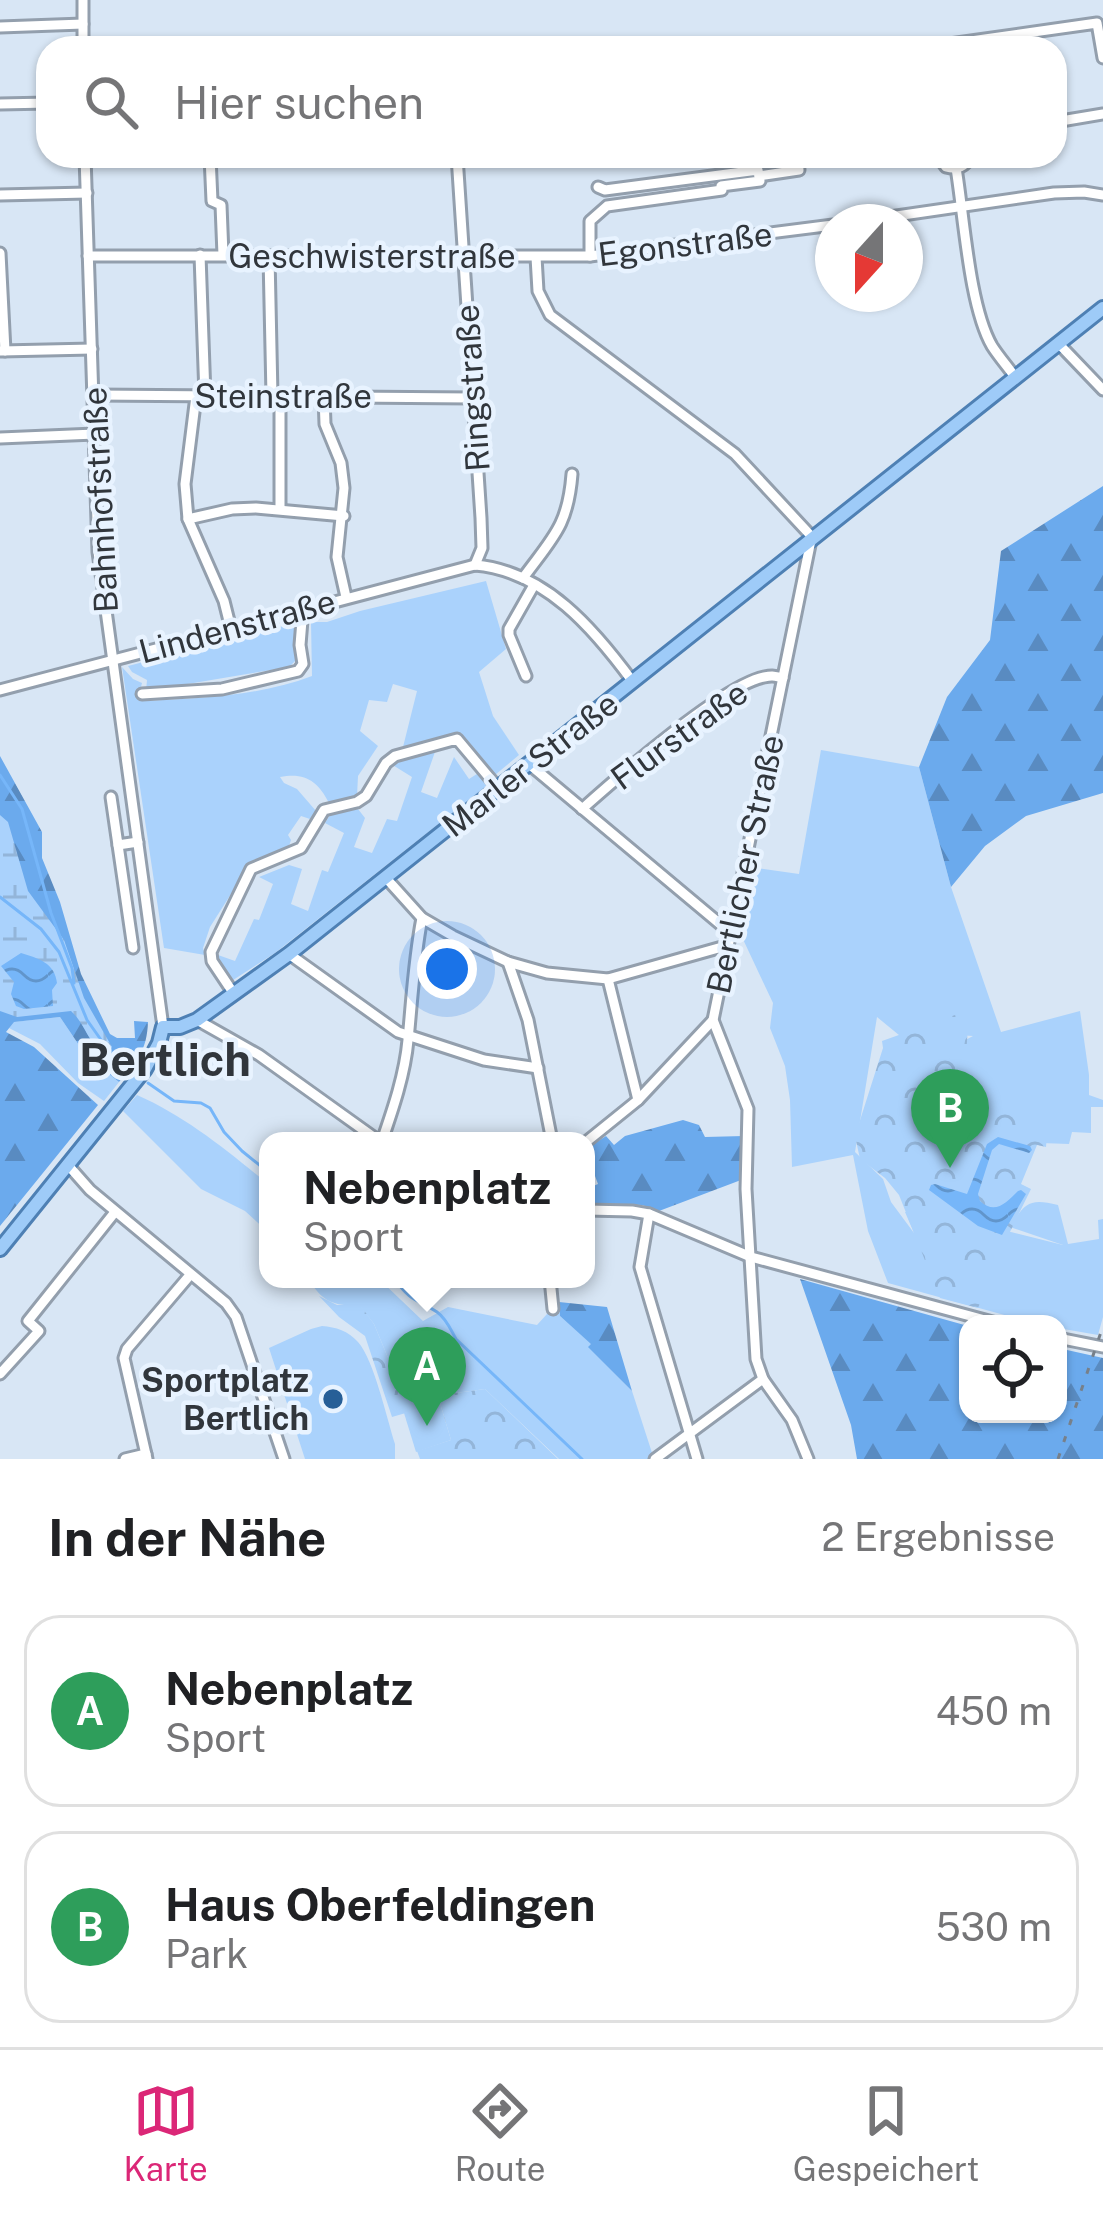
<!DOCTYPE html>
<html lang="de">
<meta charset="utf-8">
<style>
:root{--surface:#fff;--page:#f6f6f6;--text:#202124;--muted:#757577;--line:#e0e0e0;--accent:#db2777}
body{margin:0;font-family:"Public Sans",sans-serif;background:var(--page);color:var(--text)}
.controls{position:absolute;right:36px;bottom:36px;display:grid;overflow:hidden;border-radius:24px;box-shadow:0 3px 9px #0004}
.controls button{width:108px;height:108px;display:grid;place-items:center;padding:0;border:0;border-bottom:3px solid var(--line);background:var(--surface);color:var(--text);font:60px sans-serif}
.compass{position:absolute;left:815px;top:204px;width:108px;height:108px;border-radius:50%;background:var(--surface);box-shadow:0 3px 9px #0004;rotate:201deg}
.you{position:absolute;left:447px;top:969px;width:42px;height:42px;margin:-30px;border:9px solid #fff;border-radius:50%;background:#1a73e8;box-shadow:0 0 0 18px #1a73e833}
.badge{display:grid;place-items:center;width:78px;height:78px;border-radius:50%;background:var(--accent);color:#fff;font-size:39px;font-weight:700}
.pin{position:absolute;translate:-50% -99px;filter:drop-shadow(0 3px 6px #0008)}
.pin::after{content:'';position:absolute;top:63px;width:42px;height:36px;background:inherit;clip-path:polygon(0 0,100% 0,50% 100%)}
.popup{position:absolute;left:259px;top:1132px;width:336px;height:156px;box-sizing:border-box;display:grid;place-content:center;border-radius:24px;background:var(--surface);filter:drop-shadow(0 3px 9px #0005);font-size:39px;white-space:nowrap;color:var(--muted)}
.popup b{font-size:45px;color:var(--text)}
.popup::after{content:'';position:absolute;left:50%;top:100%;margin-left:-24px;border:24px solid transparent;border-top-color:var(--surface)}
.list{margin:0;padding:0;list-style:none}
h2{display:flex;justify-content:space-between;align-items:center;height:156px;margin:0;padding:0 48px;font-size:51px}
h2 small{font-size:39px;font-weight:400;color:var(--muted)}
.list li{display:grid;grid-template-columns:78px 1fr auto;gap:36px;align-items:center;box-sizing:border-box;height:192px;margin:0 24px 24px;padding:0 24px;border:3px solid var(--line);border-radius:36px}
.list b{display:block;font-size:45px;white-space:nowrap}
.list p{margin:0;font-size:39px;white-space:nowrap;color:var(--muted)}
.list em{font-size:39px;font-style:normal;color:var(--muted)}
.icon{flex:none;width:66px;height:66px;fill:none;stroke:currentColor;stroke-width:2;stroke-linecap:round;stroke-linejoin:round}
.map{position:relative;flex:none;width:1103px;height:1459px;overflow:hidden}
.search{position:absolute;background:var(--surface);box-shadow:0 3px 9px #0004;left:36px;right:36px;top:36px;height:132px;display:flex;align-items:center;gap:30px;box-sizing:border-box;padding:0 42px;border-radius:36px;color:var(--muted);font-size:45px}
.sheet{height:588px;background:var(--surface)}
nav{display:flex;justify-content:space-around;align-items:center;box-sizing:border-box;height:168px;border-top:3px solid var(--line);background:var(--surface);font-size:33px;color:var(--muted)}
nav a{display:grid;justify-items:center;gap:6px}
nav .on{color:var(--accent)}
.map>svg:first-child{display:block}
.grass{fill:#aad2fc}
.forest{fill:url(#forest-firs)}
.wetland{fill:url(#wetland-marsh)}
.park{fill:url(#park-crowns)}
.water{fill:url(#water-waves)}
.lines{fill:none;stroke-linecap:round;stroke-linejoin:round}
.stream{stroke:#76b6f9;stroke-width:3}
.minor-casing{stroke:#939fad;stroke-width:15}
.major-casing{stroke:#4e80b4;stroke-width:18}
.minor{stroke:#fff;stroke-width:9}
.major{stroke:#9ecbf8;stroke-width:12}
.rail{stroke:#77808a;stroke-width:3;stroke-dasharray:6 12;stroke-linecap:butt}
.poi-dot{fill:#275f97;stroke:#e8f3ff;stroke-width:4.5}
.labels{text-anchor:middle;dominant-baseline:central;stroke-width:9;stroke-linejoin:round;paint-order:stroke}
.street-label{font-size:33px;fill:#31363c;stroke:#e8f3ff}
.poi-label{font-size:33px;font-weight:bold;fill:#31363c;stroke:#e8f3ff;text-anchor:end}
.district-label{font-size:45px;font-weight:bold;fill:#31363c;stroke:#e8f3ff}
</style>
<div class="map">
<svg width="1103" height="1459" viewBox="0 0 1103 1459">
<defs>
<pattern id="forest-firs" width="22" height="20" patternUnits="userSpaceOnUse" patternTransform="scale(3)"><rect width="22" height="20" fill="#6baaed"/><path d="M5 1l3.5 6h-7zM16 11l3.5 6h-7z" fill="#598bc1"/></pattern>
<pattern id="wetland-marsh" width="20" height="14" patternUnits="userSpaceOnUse" patternTransform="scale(3)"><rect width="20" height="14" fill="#aad2fc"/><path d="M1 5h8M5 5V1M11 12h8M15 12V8" fill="none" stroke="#93b5d9"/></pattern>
<pattern id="park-crowns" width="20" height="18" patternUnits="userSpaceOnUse" patternTransform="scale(3)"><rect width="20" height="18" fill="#aad2fc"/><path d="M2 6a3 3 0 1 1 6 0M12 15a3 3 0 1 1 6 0" fill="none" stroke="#93b5d9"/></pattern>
<pattern id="water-waves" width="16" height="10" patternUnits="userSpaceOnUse" patternTransform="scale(3)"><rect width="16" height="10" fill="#76b6f9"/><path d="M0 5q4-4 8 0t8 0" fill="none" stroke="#6195cb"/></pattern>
</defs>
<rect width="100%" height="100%" fill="#d8e6f5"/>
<g class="grass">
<path d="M486 581 506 649 479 672 493 716 519 755 495 775 461 733 402 751 417 691 393 684 387 702 369 700 360 731 378 746 358 776 357 796 329 803C318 781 305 772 280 777L284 783 297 789 316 811 310 819 301 816 288 835 291 840 288 849 250 864 210 927 203 948 205 955 164 948 122 667 133 679 142 683 139 695 146 701C200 698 260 696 312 676L311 622H327L360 611Z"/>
<path d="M294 623 296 660 289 667 146 691 147 680 132 672 128 666Z"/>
<path d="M436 749 421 792 437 798 454 757 469 779 480 772 489 784 275 953 230 982 215 960 218 955 235 961 254 919 259 920 273 884 259 877 289 865 302 869 291 904 308 911 322 870 328 872 344 833 325 823 330 815 358 809 365 818 354 847 372 853 387 819 397 821 412 777 391 764Z"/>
<path d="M821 750 919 767 951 887 1001 1032 1080 1011 1089 1075V1095L1103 1100V1107H1091V1133L1072 1132 1069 1144 1041 1143 1031 1130 944 1089 939 1054 973 1036 957 1035 905 1040 877 1017 855 1152 883 1179 891 1202 914 1233 905 1212 934 1213 1063 1245 1010 1227C1025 1203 1029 1198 1058 1205L1068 1244 1099 1239 1098 1220 1103 1219V1317L1098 1335 1058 1328V1324L1026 1321 888 1283 868 1231 853 1155 792 1167 790 1100 785 1066 770 1028 773 1003 741 935 757 868 799 874Z"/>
<path d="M60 1017 87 1057 119 1082 104 1101 78 1083 40 1044 9 1028 13 1022Z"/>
<path d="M137 1095C185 1116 228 1151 268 1184V1232L245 1211 201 1189 123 1111Z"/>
<path d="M308 1279H379L423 1321 448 1307 537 1325 547 1314V1302H559L560 1316 592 1344 589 1347 632 1391 654 1459H559L485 1389 434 1396 400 1387 374 1324 360 1306C332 1305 324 1303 308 1279Z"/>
<path d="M322 1326C336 1327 348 1331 358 1342 374 1360 387 1419 395 1444V1459H305L269 1348 311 1329Z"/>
<path d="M440 1403 451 1440 416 1452 404 1413Z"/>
</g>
<g class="forest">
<path d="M1103 486V793L1026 816 985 846 951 887 919 767 947 697 990 640 1001 551Z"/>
<path d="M0 756 42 832V858L60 902 81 974 110 1034 117 1038H135L134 1021 148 1022C147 1050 137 1062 119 1082L87 1057 60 1017 14 1022 6 1032 34 1047 98 1105 0 1226Z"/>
<path d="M683 1120 699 1125 705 1137 744 1136 741 1180 659 1211 642 1205 586 1203V1189L598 1184 589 1160H586V1149L606 1136 614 1145 625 1136Z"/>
<path d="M800 1279 968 1326V1414H1058V1348L1103 1358V1459H857L851 1425Z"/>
<path d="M559 1302 607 1307 632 1391 588 1347 591 1344 560 1316Z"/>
</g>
<path class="wetland" d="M0 815 8 822 28 891 64 940 84 998 112 1047 109 1053C88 1048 87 1025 71 1011L17 1017 0 1011Z"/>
<g class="park">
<path d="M969 1010 963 1103 1049 1110 1046 1147 1037 1145 1021 1184 1031 1189 1006 1240 978 1308 940 1298 899 1195 885 1178 860 1159 855 1136 883 1048 882 1041Z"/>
<path d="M319 1296 337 1305H360L374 1324 400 1387 434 1396 485 1389 558 1459H420L417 1451 451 1440 440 1403 392 1417 365 1336 339 1317Z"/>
</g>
<g class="water">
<path d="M21 953C38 958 55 963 57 983L52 990 53 1006 24 1009 16 1006 11 994 14 982 1 966Z"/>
<path d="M998 1137 1030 1146 1032 1150 1029 1153 999 1144 992 1150 978 1194 980 1201C995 1215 1006 1203 1018 1191L1021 1190 1026 1194 1002 1235 978 1226 929 1190 931 1185 935 1184 967 1194 987 1144Z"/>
</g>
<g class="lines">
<g class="stream">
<path d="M0 775 22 809 51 913 72 968 74 983"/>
<path d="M0 897 41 929 59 952 87 1020 111 1054 128 1070"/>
<path d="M148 1083 174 1101 201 1103 210 1108 224 1132 242 1151 268 1172"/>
<path d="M395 1279C409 1301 419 1300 437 1312 446 1318 451 1330 456 1339L582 1459"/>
</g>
<g class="minor-casing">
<g id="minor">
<path d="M83 0V48"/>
<path d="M0 27 83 24"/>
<path d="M921 48 1097 23 1103 58"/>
<path d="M0 104 48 103"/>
<path d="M1055 122 1103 114"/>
<path d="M85 156 98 552 163 1027"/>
<path d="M210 156 212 201 221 205 223 255"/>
<path d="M457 156 481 518 482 548 475 565"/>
<path d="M938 156 946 167C957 170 966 167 970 156"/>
<path d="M956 168C964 216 969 306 992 346 999 357 1008 367 1015 377"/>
<path d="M598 187 605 190 758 170 759 176 799 170 798 157 816 156"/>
<path d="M0 195 87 193"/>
<path d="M855 222 1054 193 1084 192 1103 195"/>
<path d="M0 253 5 351"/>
<path d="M200 255 205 396"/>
<path d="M88 256H590L833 225"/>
<path d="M269 256 272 396"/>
<path d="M590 256V221L607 206 722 190 721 186 760 181 759 176"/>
<path d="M536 257 538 291 550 315 735 454 813 538"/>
<path d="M1058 343 1103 390"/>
<path d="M1 351 92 349"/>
<path d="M94 395 472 398"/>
<path d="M196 396 185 484 188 519 224 601 231 629"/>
<path d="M280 396V509"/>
<path d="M324 396 325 424 341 463 344 488 337 557 346 597"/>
<path d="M0 438 95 434"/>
<path d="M188 519 232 509 256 508 344 516"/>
<path d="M523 578C553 537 568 526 572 474"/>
<path d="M526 676 509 635V629L534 585"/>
<path d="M0 690 475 565C545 571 594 629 633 682"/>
<path d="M142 694 222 689 298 671 303 664 300 645 303 608"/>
<path d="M529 764 732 934"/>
<path d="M111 797 118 845 138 842"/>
<path d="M582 809C618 777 721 686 764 677 773 675 774 676 783 678"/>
<path d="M118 845 133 948"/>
<path d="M386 878 422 918 453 936 508 962 547 973 608 979 722 947 729 948"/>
<path d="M289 954 398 1032 484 1060 538 1068"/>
<path d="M508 962 528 1020 552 1141"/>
<path d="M608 979 638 1100"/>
<path d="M234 994 212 961 211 952 251 869 301 848 324 810 357 802 366 796 386 763 395 756 457 739 498 788"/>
<path d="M197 1020 259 1055 379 1141"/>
<path d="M382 1141C393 1109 405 1074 408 1040 412 999 414 959 422 918"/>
<path d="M586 1142 638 1100 713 1020"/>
<path d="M67 1164 90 1190 226 1303 236 1317 284 1459"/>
<path d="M586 1210 632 1211 649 1214 751 1257 1000 1324"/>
<path d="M649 1214 640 1267 697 1459"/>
<path d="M550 1279 553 1309"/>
<path d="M1058 1338 1103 1347"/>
<path d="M0 1374 39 1331 28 1321 115 1212"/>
<path d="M125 1459 146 1454"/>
<path d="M147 1459 124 1358 127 1349 190 1275"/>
<path d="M655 1459 763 1379"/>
<path d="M808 1459 792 1420 763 1379 756 1359 746 1189 748 1109 713 1020 811 540"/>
</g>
</g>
<g class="major-casing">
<path id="major" d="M0 1249 145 1069 159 1043 163 1027H180L197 1020 289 954 1103 308"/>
</g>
<use href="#minor" class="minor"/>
<use href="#major" class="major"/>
<path class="rail" d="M1058 1459 1103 1326"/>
</g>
<circle class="poi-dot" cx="333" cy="1399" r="12"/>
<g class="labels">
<g class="street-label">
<text transform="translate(685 244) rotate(-7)">Egonstraße</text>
<text x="372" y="256">Geschwisterstraße</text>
<text transform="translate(472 388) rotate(-94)">Ringstraße</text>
<text x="283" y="396">Steinstraße</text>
<text transform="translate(100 500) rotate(-93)">Bahnhofstraße</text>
<text transform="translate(237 626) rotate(-15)">Lindenstraße</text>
<text transform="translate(679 735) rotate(-36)">Flurstraße</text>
<text transform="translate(530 764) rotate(-38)">Marler Straße</text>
<text transform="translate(745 864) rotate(-78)">Bertlicher Straße</text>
</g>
<g class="poi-label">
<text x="309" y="1380">Sportplatz<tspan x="309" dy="38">Bertlich</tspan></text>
</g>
<g class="district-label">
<text x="165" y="1059">Bertlich</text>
</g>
</g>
</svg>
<div class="controls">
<button><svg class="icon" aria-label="locate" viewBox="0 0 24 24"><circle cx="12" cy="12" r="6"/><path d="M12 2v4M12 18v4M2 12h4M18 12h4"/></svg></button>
</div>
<svg class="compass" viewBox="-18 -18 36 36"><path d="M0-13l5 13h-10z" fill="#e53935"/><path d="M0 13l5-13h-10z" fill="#757577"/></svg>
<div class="you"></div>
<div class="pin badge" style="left:427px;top:1426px;background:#2e9e5b">A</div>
<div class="popup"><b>Nebenplatz</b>Sport</div>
<div class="pin badge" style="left:950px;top:1168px;background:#2e9e5b">B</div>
<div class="search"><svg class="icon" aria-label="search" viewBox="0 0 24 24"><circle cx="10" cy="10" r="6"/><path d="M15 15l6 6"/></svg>Hier suchen</div>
</div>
<section class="sheet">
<h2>In der Nähe<small>2 Ergebnisse</small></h2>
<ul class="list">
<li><span class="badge" style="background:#2e9e5b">A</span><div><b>Nebenplatz</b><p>Sport</p></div><em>450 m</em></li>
<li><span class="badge" style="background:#2e9e5b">B</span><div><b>Haus Oberfeldingen</b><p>Park</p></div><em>530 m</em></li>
</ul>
</section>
<nav>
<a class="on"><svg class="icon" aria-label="map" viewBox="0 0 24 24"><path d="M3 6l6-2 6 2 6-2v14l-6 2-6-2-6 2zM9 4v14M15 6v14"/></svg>Karte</a>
<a><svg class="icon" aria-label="directions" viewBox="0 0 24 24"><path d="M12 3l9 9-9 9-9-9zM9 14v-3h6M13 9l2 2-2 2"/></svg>Route</a>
<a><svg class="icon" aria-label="saved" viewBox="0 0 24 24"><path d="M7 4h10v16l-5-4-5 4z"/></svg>Gespeichert</a>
</nav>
